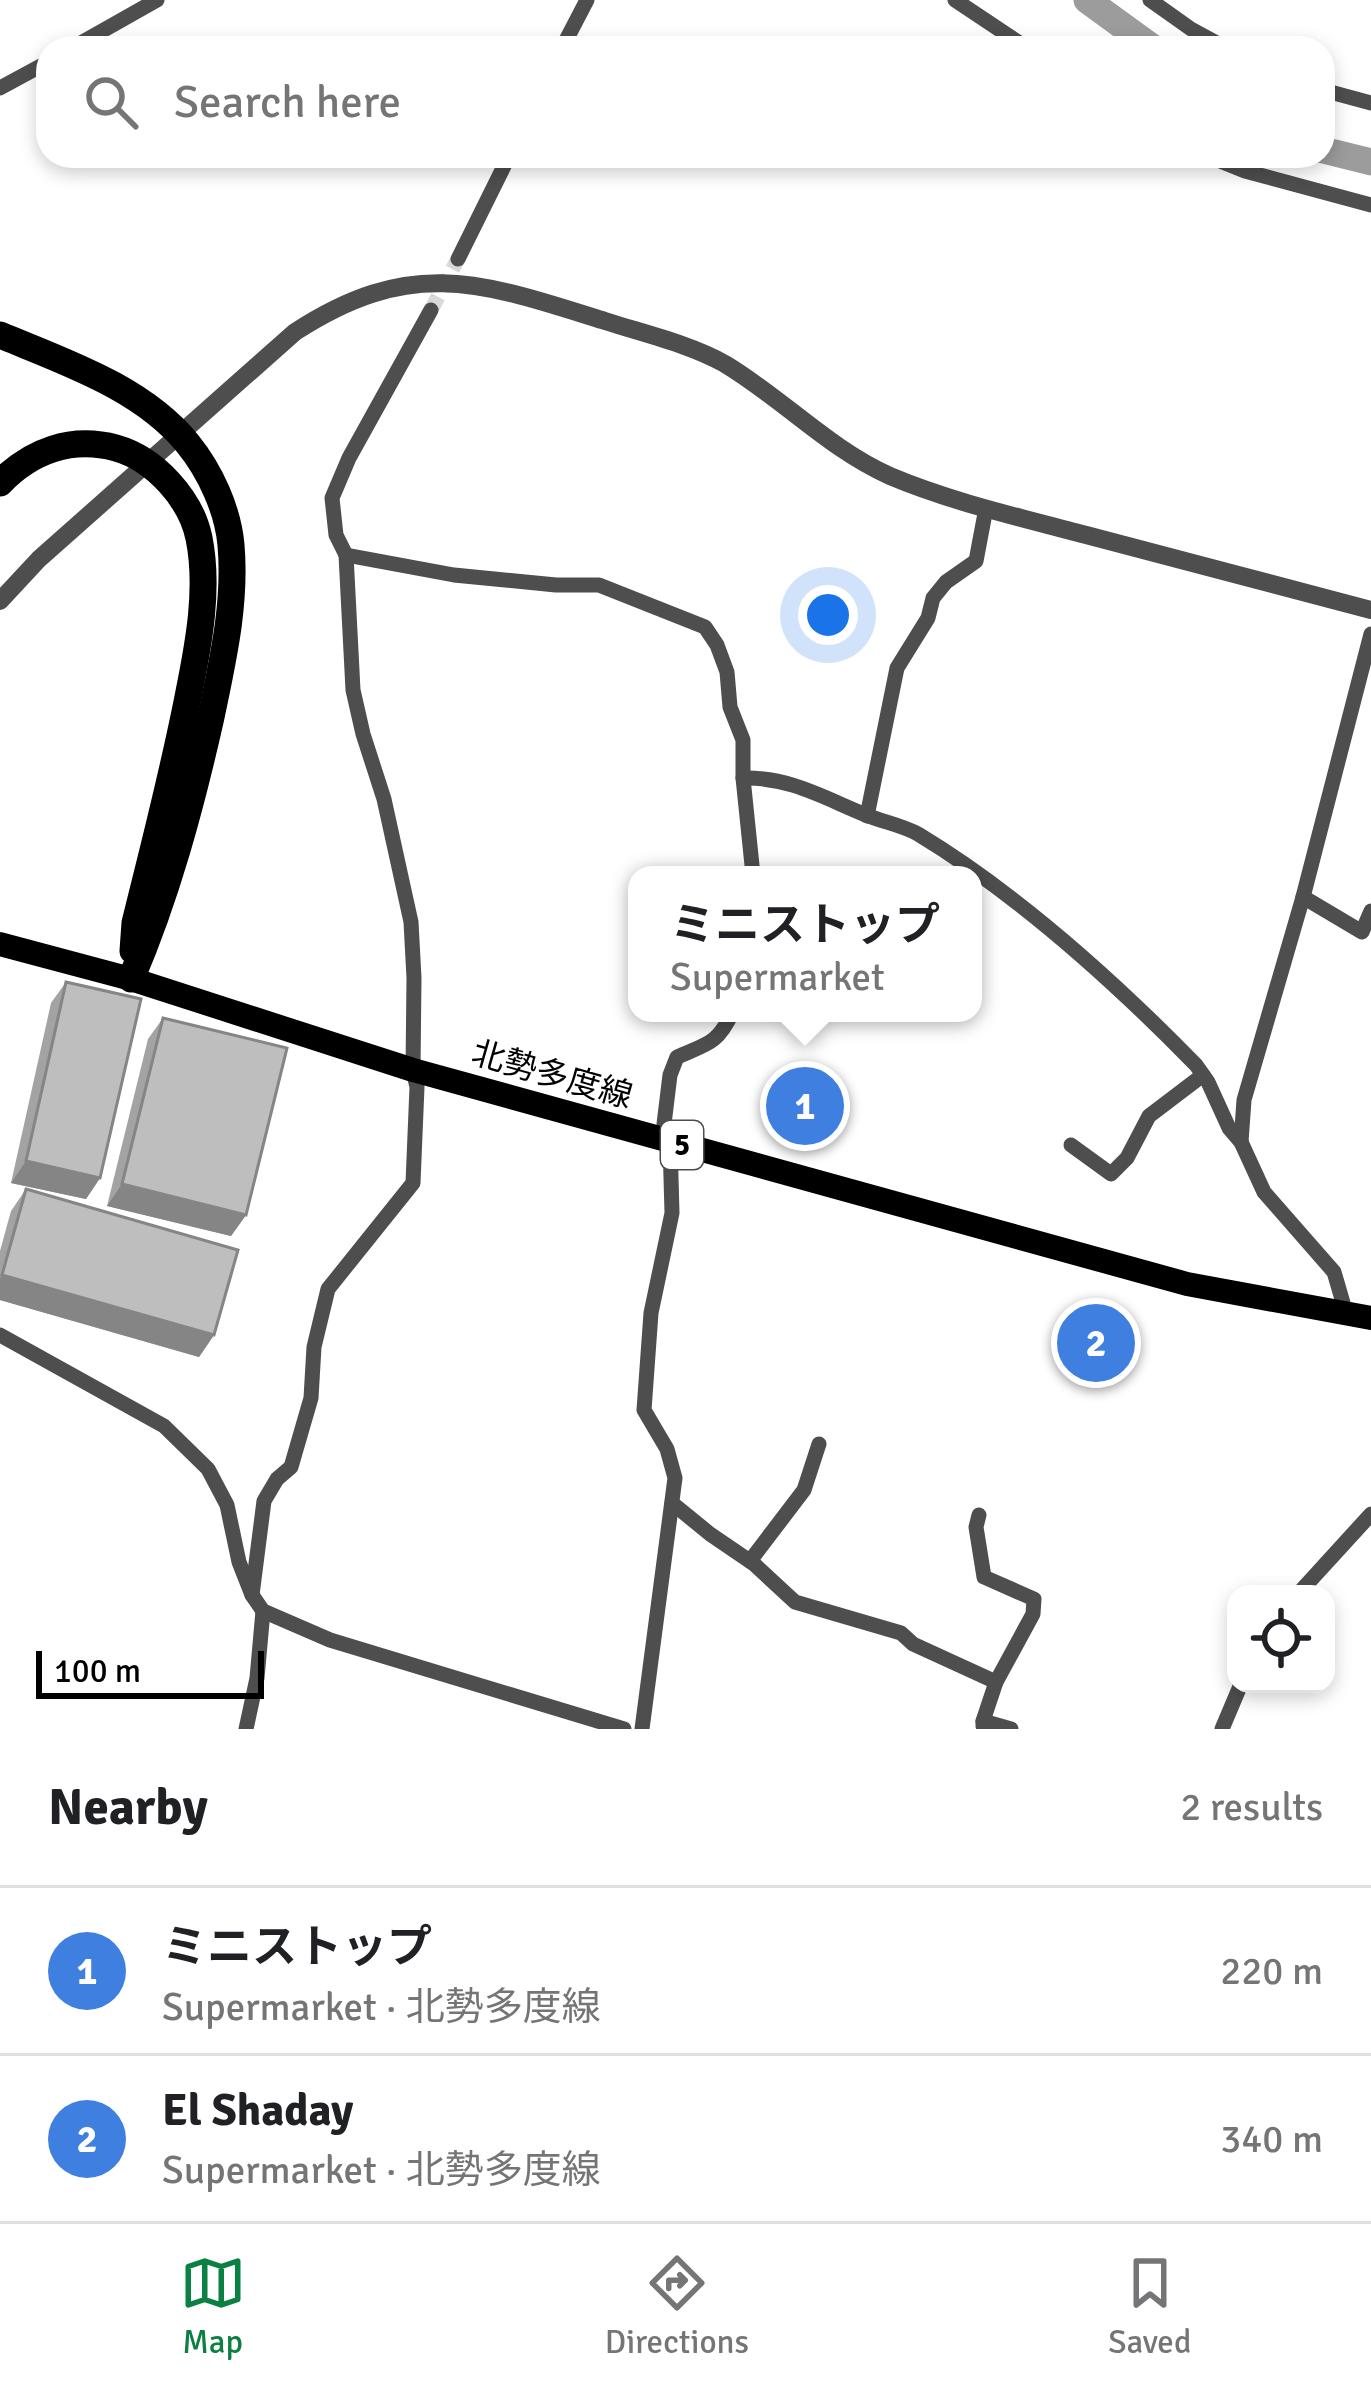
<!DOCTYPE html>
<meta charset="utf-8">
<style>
:root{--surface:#fff;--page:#f2f2f2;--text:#202124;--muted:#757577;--line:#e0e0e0;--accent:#0b8043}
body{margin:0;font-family:Signika,"Noto Sans JP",sans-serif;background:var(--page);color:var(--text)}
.controls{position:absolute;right:36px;bottom:36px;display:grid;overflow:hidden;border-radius:24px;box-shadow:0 6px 18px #0003}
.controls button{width:108px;height:108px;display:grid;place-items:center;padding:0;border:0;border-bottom:3px solid var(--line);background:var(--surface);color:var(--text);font:60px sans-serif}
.scale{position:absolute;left:36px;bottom:30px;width:228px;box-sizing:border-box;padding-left:12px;border:6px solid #000;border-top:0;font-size:33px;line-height:42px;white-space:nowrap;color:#000;-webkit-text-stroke:9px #fff;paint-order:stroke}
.you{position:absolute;left:828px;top:615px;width:42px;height:42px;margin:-30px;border:9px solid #fff;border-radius:50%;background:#1a73e8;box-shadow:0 0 0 18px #1a73e833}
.badge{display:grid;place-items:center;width:78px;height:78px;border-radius:50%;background:var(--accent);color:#fff;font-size:39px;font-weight:700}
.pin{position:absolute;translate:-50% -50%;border:6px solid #fff;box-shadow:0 3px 12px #0006}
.popup{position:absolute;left:628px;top:866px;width:354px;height:156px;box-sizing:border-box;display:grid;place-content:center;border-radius:24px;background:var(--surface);filter:drop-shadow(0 3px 9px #0005);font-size:39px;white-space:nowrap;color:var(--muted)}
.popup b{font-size:45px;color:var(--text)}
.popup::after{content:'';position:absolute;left:50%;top:100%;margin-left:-24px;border:24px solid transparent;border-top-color:var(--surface)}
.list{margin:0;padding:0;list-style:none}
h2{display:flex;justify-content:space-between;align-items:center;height:156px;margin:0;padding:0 48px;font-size:51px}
h2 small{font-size:39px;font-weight:400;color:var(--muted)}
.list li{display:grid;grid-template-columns:78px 1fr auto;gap:36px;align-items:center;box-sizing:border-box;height:168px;padding:0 48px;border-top:3px solid var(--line)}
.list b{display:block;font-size:45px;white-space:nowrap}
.list p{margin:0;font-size:39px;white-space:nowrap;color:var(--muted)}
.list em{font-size:39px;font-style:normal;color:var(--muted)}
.icon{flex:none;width:66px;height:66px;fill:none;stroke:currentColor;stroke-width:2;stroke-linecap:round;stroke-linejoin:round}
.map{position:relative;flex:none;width:1371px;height:1729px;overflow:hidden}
.search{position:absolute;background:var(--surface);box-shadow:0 6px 18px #0003;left:36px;right:36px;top:36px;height:132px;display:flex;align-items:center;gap:30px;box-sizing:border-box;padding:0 42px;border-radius:36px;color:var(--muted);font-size:45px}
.sheet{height:492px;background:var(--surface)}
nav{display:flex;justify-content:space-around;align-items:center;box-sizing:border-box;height:168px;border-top:3px solid var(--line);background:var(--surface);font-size:33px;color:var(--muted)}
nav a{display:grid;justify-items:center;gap:6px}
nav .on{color:var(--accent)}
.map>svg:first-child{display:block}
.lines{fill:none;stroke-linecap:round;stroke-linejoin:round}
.river{stroke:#9c9c9c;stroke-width:27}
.minor-tunnel{stroke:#d9d9d9;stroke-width:15;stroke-dasharray:15 8;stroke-linecap:butt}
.minor{stroke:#4e4e4e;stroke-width:15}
.tertiary{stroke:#4e4e4e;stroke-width:18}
.primary{stroke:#000;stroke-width:24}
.motorway{stroke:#000;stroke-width:27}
.wall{fill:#a3a3a3}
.shaded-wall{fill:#858585}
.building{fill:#bebebe;stroke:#858585;stroke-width:3}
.labels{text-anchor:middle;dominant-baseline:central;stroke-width:10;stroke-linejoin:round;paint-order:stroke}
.shield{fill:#fff;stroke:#4c4c4c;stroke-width:3}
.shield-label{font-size:30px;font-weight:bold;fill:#000}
.street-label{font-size:33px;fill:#000;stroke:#fff}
</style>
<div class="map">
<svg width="1371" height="1729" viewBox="0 0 1371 1729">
<rect width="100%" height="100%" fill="#fff"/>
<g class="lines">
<g class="river">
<path d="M1087 0 1153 48"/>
<path d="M1323 150 1371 162"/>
</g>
<path class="minor-tunnel" d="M431 310 458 259"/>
<g class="minor">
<path d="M955 0 1027 48"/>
<path d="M1150 0 1191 29 1226 48"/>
<path d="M72 48 157 0"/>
<path d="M562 48 587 0"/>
<path d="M0 88 48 62"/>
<path d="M1323 90 1371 103"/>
<path d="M1208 156 1245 171 1371 205"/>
<path d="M458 259 509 156"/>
<path d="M346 555 454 575 556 585H599L705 627 717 645 727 672 730 707 743 740V778L753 875"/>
<path d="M743 778C790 777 824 798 866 815 883 822 902 825 918 834 1019 895 1114 981 1196 1065L1208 1082 1229 1128 1241 1142 1264 1192 1334 1272 1346 1313"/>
<path d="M867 816 897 668 928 618 933 598 946 582 976 561 986 508"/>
<path d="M1303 897 1362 932 1371 911"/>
<path d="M1241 1142 1244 1100 1303 897 1371 634"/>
<path d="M1071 1145 1111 1174 1127 1158 1149 1116 1203 1075"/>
<path d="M0 1335 164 1426 208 1469 227 1505 239 1562 252 1595 263 1611 330 1640 624 1729"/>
<path d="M672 1503 710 1534 754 1564 795 1602 901 1633 913 1644 996 1682 983 1721"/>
<path d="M979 1515 976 1527 984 1577 1034 1599 1033 1614 996 1682"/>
<path d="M750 1561 804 1490 819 1444"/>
<path d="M1298 1594 1371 1514"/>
<path d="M252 1595 264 1501 277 1479 291 1467 311 1398 314 1347 328 1289 413 1183 417 1087 413 1070 414 978 411 922 384 799 363 734 353 690 346 555 336 535 332 498 349 458 431 310"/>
<path d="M983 1726V1721L1011 1729"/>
<path d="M246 1729 257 1678 263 1611"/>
<path d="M642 1729 675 1478 667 1449 644 1410 651 1313 672 1213 670 1142 664 1124 670 1075 677 1057C706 1044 717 1045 732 1013"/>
<path d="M1222 1729 1241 1684"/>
</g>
<path class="tertiary" d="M0 601 39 559 295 332C412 256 481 282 605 321 645 334 689 344 725 364 782 398 829 449 890 476 954 503 1023 518 1090 536 1184 561 1277 585 1371 610"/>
<path class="primary" d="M0 944 131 979 413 1070 1187 1284 1371 1318"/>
<g class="motorway">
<path d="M0 335C65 362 143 388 188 444 210 471 228 510 231 545 236 604 223 659 211 717 191 806 167 895 131 979"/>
<path d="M0 483C31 451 71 436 116 448 155 459 191 499 199 538 209 588 199 642 189 692 174 770 154 846 135 923L133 951"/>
</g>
</g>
<g class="wall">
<path d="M66 982 100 1178 86 1199 11 1183 51 1003Z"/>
<path d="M163 1018 246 1215 231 1236 107 1206 148 1039Z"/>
<path d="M799 1072 822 1124 781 1114 788 1089Z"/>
<path d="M26 1189 214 1335 199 1357 0 1300V1251L11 1211Z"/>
<path d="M1090 1310 1113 1361 1073 1352 1079 1326Z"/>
</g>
<g class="shaded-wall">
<path d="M793 1098 833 1108 822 1124 781 1114Z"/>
<path d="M26 1161 100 1178 86 1199 11 1183Z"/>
<path d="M122 1184 246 1215 231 1236 107 1206Z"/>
<path d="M2 1275 214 1335 199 1357 0 1300V1278Z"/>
<path d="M1084 1336 1125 1345 1113 1361 1073 1352Z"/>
</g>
<g class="building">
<path d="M66 982 141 999 100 1178 26 1161Z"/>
<path d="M163 1018 287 1048 246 1215 122 1184Z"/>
<path d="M799 1072 840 1082 833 1108 793 1098Z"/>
<path d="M26 1189 238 1250 214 1335 2 1275Z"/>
<path d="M1090 1310 1129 1318 1125 1345 1084 1336Z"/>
</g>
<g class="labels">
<rect class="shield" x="661" y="1121" width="42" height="48" rx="9"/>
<g class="shield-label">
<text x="682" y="1145">5</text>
</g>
<g class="street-label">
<text transform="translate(552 1075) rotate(16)">北勢多度線</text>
</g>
</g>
</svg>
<div class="controls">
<button><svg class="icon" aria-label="locate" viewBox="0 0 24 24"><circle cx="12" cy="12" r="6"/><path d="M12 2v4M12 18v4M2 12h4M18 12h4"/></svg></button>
</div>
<div class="scale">100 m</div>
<div class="you"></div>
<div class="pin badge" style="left:805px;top:1106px;background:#3f7fe0">1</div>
<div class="popup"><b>ミニストップ</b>Supermarket</div>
<div class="pin badge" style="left:1096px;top:1343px;background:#3f7fe0">2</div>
<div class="search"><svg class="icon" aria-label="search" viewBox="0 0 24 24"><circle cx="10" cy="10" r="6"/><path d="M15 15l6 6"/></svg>Search here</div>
</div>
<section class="sheet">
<h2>Nearby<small>2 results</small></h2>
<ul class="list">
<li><span class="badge" style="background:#3f7fe0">1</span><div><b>ミニストップ</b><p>Supermarket · 北勢多度線</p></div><em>220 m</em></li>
<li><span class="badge" style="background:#3f7fe0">2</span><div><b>El Shaday</b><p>Supermarket · 北勢多度線</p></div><em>340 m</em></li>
</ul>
</section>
<nav>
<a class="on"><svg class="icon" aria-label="map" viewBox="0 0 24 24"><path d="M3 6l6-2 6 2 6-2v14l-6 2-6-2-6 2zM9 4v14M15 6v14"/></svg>Map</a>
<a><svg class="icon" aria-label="directions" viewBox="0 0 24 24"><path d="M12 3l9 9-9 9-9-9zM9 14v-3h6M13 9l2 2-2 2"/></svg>Directions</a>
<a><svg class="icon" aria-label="saved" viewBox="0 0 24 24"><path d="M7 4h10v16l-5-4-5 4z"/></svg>Saved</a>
</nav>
